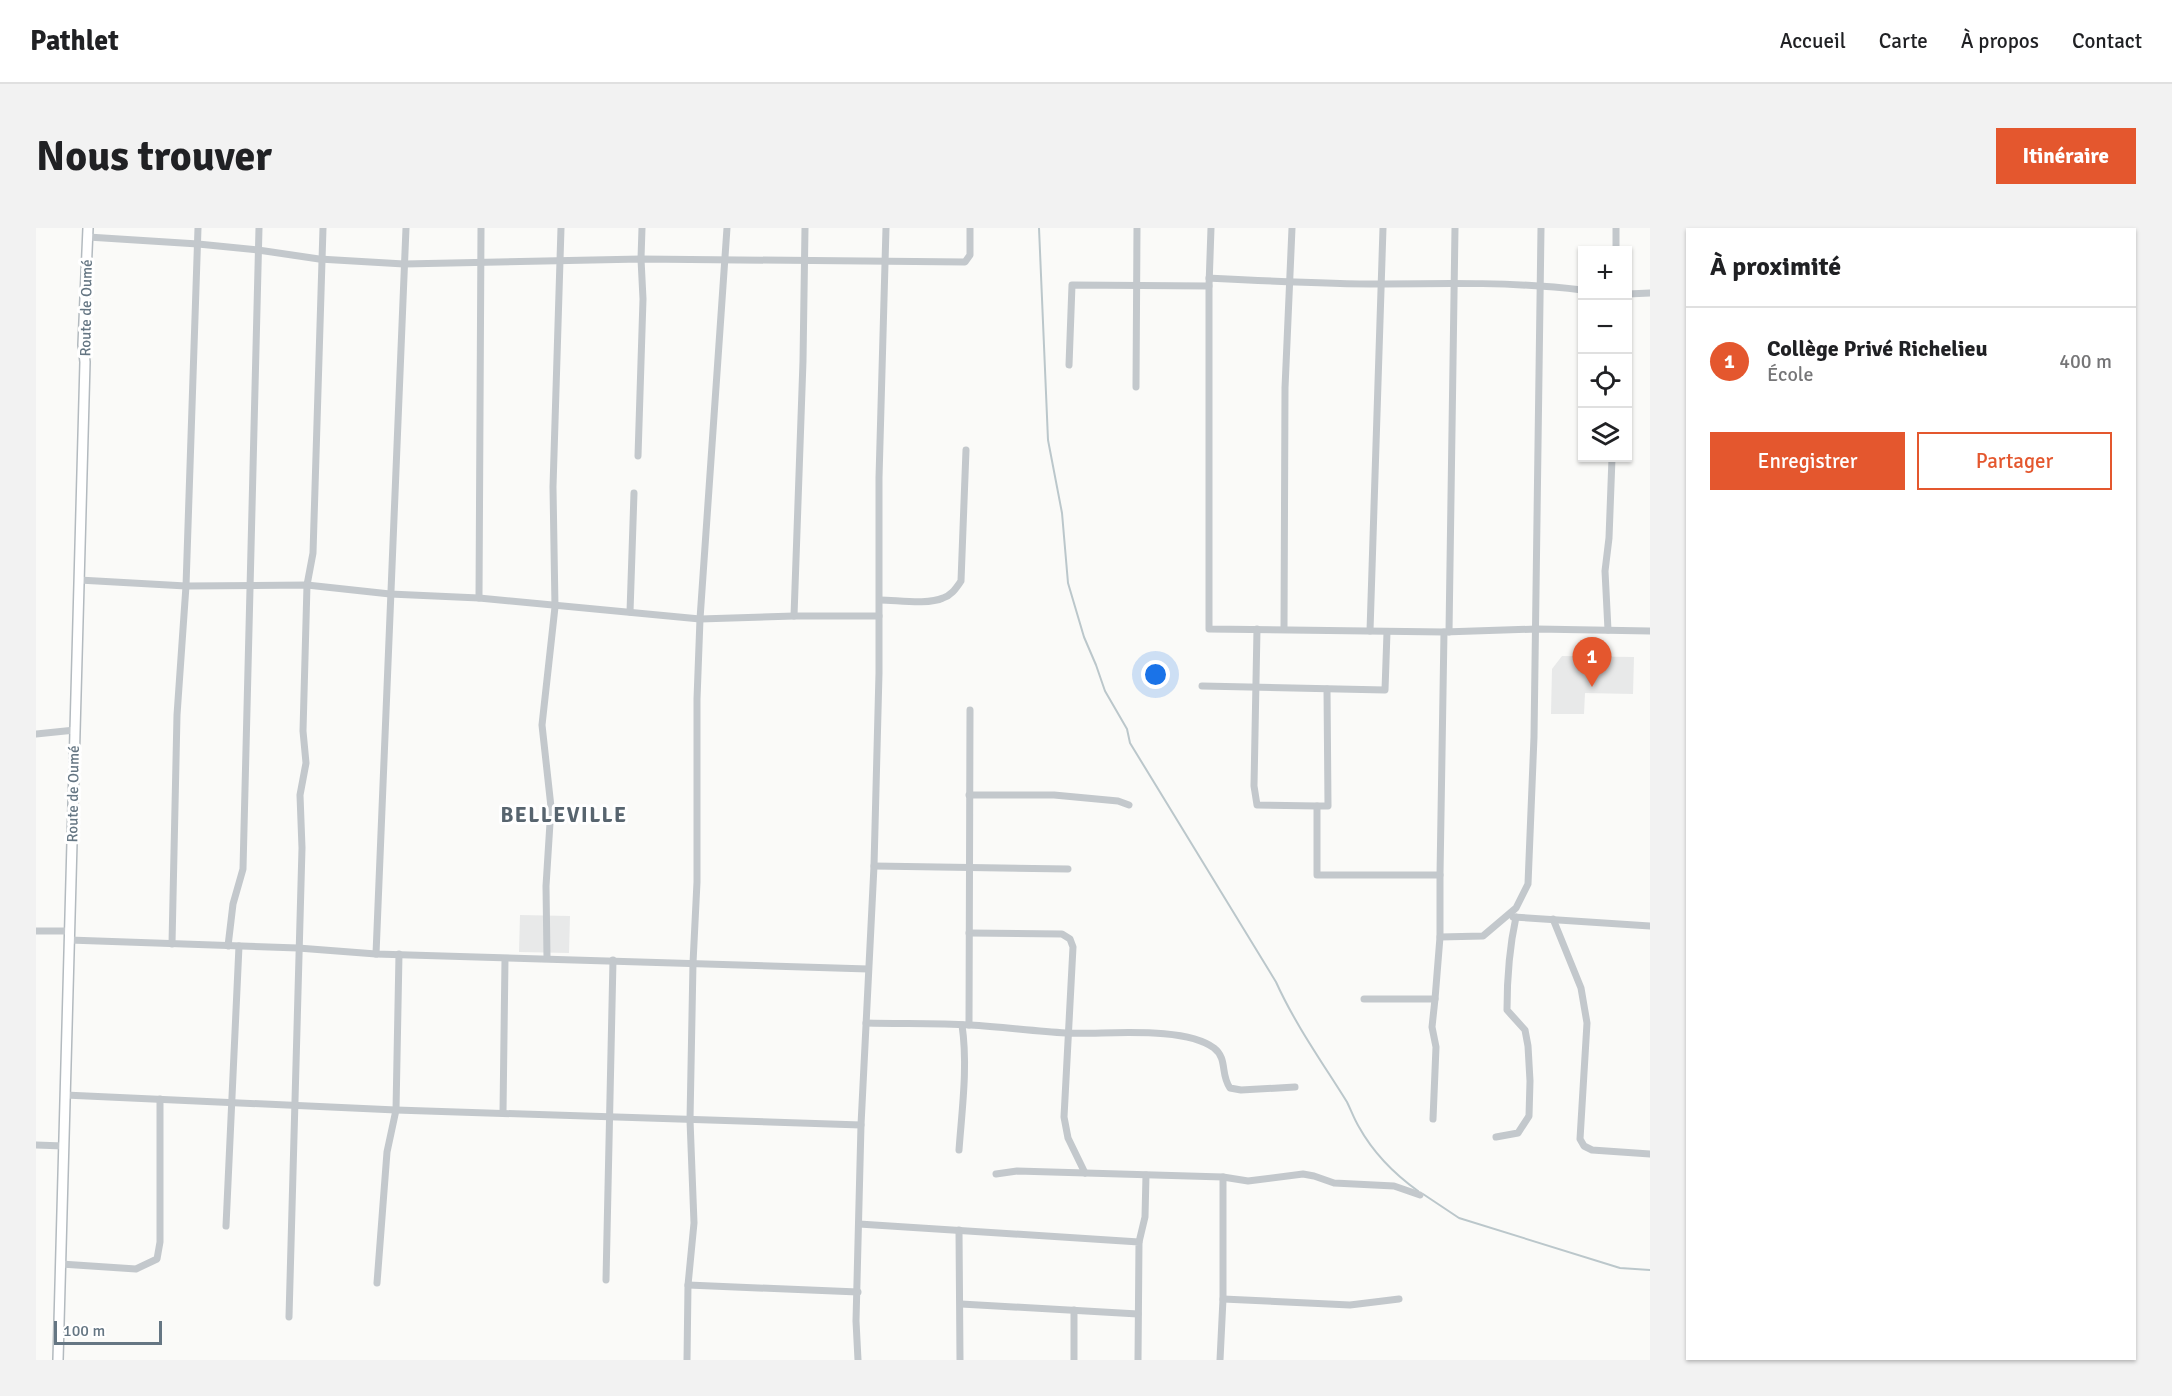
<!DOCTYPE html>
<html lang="fr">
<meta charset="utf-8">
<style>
:root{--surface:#fff;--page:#f2f2f2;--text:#202124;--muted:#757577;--line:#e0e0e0;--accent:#e4572e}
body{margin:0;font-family:Signika,sans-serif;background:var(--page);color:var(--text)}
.controls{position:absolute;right:18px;top:18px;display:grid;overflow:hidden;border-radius:0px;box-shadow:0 2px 4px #0004}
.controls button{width:54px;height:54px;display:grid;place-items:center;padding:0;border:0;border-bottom:2px solid var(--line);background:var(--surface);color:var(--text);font:30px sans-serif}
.scale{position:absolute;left:18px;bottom:15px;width:108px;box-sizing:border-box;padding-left:6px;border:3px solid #657683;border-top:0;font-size:16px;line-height:21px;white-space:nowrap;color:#657683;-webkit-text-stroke:4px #fff;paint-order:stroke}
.you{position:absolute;left:1120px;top:447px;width:21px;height:21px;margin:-15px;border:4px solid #fff;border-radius:50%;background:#1a73e8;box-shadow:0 0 0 9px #1a73e833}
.badge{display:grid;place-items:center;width:39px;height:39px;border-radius:50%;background:var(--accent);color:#fff;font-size:20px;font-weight:700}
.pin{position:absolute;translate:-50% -50px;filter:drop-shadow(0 2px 3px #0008)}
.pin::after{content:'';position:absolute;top:32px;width:21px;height:18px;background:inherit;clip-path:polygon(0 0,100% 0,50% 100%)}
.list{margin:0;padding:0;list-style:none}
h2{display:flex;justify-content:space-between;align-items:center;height:78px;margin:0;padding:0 24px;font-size:26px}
h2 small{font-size:20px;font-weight:400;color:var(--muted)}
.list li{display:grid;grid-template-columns:39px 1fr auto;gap:18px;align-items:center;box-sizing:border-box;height:108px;padding:0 24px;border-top:2px solid var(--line)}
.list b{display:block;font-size:22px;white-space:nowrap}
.list p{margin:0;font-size:20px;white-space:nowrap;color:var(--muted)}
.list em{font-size:20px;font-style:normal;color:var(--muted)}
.actions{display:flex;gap:12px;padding:18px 24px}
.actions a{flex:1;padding:14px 0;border:2px solid var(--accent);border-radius:0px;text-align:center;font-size:21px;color:var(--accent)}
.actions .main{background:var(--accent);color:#fff}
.icon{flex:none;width:33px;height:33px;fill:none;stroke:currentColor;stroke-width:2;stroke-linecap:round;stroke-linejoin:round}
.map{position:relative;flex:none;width:1614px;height:1132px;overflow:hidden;border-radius:0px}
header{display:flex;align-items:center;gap:36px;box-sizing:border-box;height:84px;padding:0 30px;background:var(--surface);border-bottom:2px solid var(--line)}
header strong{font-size:28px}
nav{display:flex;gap:33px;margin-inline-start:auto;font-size:21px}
.intro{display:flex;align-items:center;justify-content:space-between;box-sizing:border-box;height:144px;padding:0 36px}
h1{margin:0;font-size:42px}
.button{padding:15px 27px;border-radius:0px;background:var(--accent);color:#fff;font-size:21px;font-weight:700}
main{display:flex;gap:36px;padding:0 36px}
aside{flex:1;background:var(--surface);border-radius:0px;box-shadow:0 2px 4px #0004}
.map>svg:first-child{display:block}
.built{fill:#e8e9e9}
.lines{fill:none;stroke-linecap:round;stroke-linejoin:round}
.stream{stroke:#bbc7cb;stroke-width:2}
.secondary-casing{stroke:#b3babf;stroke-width:12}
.street{stroke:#c3c8cc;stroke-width:7}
.secondary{stroke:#fff;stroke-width:9}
.labels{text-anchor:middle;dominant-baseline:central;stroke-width:6;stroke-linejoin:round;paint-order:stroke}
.street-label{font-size:15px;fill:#657683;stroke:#fff}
.district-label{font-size:21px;font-weight:bold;letter-spacing:1.5px;fill:#57646e;stroke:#fff}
</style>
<header>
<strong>Pathlet</strong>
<nav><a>Accueil</a><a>Carte</a><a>À propos</a><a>Contact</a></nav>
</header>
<div class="intro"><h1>Nous trouver</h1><a class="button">Itinéraire</a></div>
<main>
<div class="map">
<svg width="1614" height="1132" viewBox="0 0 1614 1132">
<rect width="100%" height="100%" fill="#fafaf8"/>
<g class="built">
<path d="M1526 428 1598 429 1597 466 1549 465 1548 486H1515L1516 441Z"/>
<path d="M484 687 534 688 533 725 483 724Z"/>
</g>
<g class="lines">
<g class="stream">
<path d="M1003 0 1012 212 1026 285 1032 355 1048 409 1060 437 1069 463 1091 501 1094 515 1240 754C1259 796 1286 834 1311 874 1315 882 1318 891 1323 899 1338 926 1357 945 1382 963"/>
<path d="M1387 966 1423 990 1584 1040 1614 1042"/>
</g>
<g class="secondary-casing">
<path id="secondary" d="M22 1132 49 134 47 117 52 0"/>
</g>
<g class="street">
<path d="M1175 0 1173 58V401L1408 404 1501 401 1614 403"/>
<path d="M52 9 162 16 222 22 283 31 368 36 605 31 929 34 934 27V0"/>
<path d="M1580 22V0"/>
<path d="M1173 50C1231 53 1288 56 1346 56 1413 55 1480 54 1546 62"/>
<path d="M1592 66 1614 65"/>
<path d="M1033 137 1036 57 1173 58"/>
<path d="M1100 159 1101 0"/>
<path d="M602 228 607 71 605 31 606 0"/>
<path d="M43 352 150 358 271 357 354 366 443 370 664 391 758 388H843"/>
<path d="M443 370 445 0"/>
<path d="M844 372C861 372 892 377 907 370 916 367 920 360 925 353L930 222"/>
<path d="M594 384 598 265"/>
<path d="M758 388 767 133 769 0"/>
<path d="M1221 401 1218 558 1221 577 1281 578"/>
<path d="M1248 401 1249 160 1256 0"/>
<path d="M1572 402 1569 343 1573 310 1576 230"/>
<path d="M1334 403 1347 0"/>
<path d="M1413 404 1419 0"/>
<path d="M1166 458 1349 462 1351 404"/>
<path d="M1291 461 1292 578H1281V647H1404V709L1399 771H1328"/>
<path d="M0 506 39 502"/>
<path d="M933 567H1018L1082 573 1093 577"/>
<path d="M838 638 1032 641"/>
<path d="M1404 647 1408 404"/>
<path d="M1477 689 1614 698"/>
<path d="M1517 691 1545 760 1551 795 1544 911 1548 918 1556 922 1614 926"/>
<path d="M0 703H34"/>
<path d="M933 705 1026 706 1034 711 1037 719 1028 889 1032 910 1049 945"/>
<path d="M1404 709 1447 708 1480 680 1492 656 1498 509 1505 0"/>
<path d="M33 712 262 720 340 726 832 741"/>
<path d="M136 716 141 487 150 358 162 0"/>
<path d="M192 718 197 676 207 641 223 0"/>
<path d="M340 726 370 0"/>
<path d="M511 730 510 658 515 579 506 497 519 379 517 259 525 0"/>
<path d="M830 795C864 796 900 795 934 797 966 799 998 803 1030 805 1068 807 1147 797 1178 820 1192 831 1184 846 1194 860L1205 862 1259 859"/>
<path d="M933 797 934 482"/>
<path d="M29 867 360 882 825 897"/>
<path d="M467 885 469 731"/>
<path d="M1397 891 1400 819 1396 799 1399 771"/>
<path d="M1460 909 1482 905 1493 888 1494 853 1492 818 1489 802 1471 782C1471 750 1473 721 1480 689"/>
<path d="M0 917 28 918"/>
<path d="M923 922C926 881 932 838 926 797"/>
<path d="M960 946 981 943 1187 949 1212 953 1267 946 1278 948 1298 955 1358 958 1384 967"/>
<path d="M823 996 1103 1014 1102 1132"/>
<path d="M190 998 203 718"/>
<path d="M923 1002 924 1132"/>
<path d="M1103 1014 1109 989 1110 947"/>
<path d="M25 1036 100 1041 121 1031 124 1014V871"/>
<path d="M570 1052 577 732"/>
<path d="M341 1055 351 924 360 882 363 726"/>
<path d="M652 1057 822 1064"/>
<path d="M1187 1071 1314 1077 1363 1071"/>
<path d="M925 1076 1102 1086"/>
<path d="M253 1089 266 620 264 567 270 535 267 503 271 357 277 325 287 0"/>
<path d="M651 1132 652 1057 658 995 654 892 657 735 661 654V471L664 391 691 0"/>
<path d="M822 1132 820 1093 825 897 838 638 843 445V250L850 0"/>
<path d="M1038 1132V1082"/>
<path d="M1184 1132 1187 1071V949"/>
</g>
<use href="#secondary" class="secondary"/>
</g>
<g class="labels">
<g class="street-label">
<text transform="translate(50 80) rotate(-89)">Route de Oumé</text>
<text transform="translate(37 566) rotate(-89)">Route de Oumé</text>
</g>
<g class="district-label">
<text x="528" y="587">BELLEVILLE</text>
</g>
</g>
</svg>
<div class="controls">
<button>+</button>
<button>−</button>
<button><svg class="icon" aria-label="locate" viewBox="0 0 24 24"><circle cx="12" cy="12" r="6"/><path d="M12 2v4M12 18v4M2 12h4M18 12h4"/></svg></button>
<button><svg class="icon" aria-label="layers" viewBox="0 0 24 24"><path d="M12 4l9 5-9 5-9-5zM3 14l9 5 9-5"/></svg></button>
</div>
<div class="scale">100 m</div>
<div class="you"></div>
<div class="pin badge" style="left:1556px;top:459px">1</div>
</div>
<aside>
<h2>À proximité<small></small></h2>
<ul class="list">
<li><span class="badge">1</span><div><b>Collège Privé Richelieu</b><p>École</p></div><em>400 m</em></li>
</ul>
<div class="actions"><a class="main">Enregistrer</a><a>Partager</a></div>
</aside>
</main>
